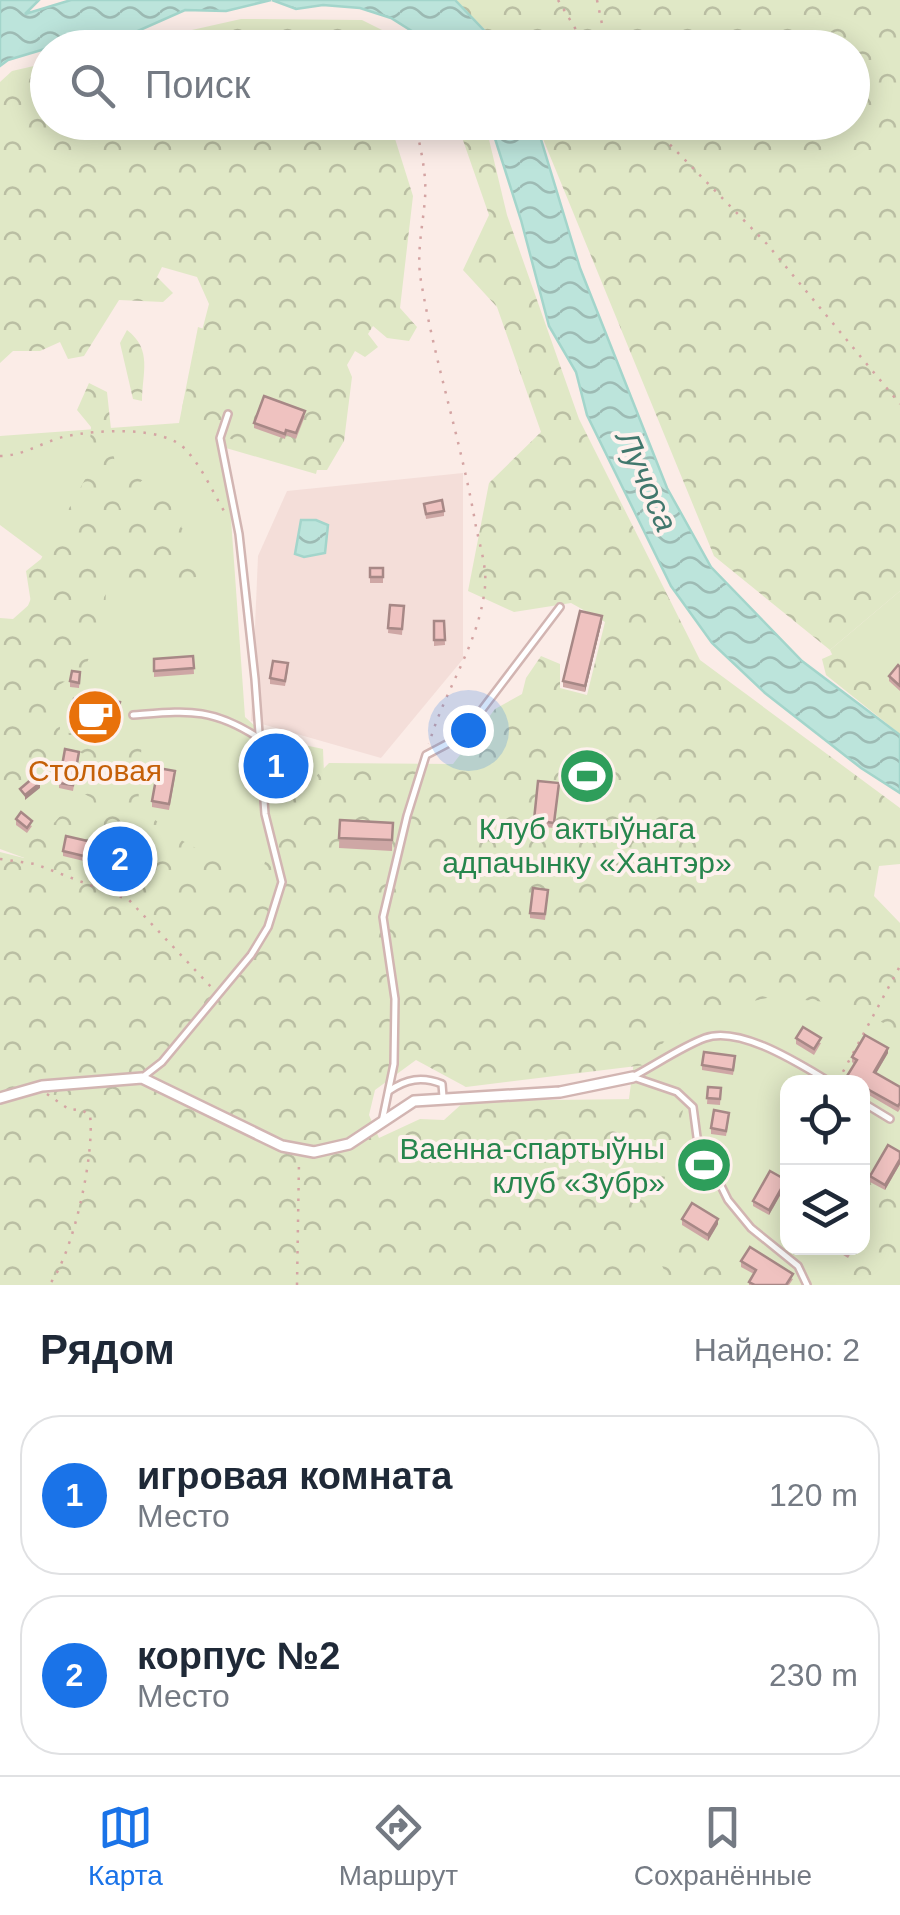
<!DOCTYPE html>
<html lang="ru">
<meta charset="utf-8">
<style>
:root{--surface:#fff;--page:#f2f2f3;--text:#1f2937;--muted:#747a83;--line:#e0e1e3;--accent:#1a73e8}
body{margin:0;font-family:Helvetica,sans-serif;background:var(--page);color:var(--text)}
.controls{position:absolute;right:30px;bottom:30px;display:grid;overflow:hidden;border-radius:20px;box-shadow:0 5px 25px #0003}
.controls button{width:90px;height:90px;display:grid;place-items:center;padding:0;border:0;border-bottom:2px solid var(--line);background:var(--surface);color:var(--text);font:50px sans-serif}
.you{position:absolute;left:468px;top:730px;width:35px;height:35px;margin:-25px;border:8px solid #fff;border-radius:50%;background:#1a73e8;box-shadow:0 0 0 15px #1a73e833}
.badge{display:grid;place-items:center;width:65px;height:65px;border-radius:50%;background:var(--accent);color:#fff;font-size:32px;font-weight:700}
.pin{position:absolute;translate:-50% -50%;border:5px solid #fff;box-shadow:0 2px 10px #0006}
.list{margin:0;padding:0;list-style:none}
h2{display:flex;justify-content:space-between;align-items:center;height:130px;margin:0;padding:0 40px;font-size:42px}
h2 small{font-size:32px;font-weight:400;color:var(--muted)}
.list li{display:grid;grid-template-columns:65px 1fr auto;gap:30px;align-items:center;box-sizing:border-box;height:160px;margin:0 20px 20px;padding:0 20px;border:2px solid var(--line);border-radius:40px}
.list b{display:block;font-size:38px;white-space:nowrap}
.list p{margin:0;font-size:32px;white-space:nowrap;color:var(--muted)}
.list em{font-size:32px;font-style:normal;color:var(--muted)}
.icon{flex:none;width:55px;height:55px;fill:none;stroke:currentColor;stroke-width:2;stroke-linecap:round;stroke-linejoin:round}
.map{position:relative;flex:none;width:900px;height:1285px;overflow:hidden}
.search{position:absolute;background:var(--surface);box-shadow:0 5px 25px #0003;left:30px;right:30px;top:30px;height:110px;display:flex;align-items:center;gap:25px;box-sizing:border-box;padding:0 35px;border-radius:55px;color:var(--muted);font-size:38px}
.sheet{height:490px;background:var(--surface)}
nav{display:flex;justify-content:space-around;align-items:center;box-sizing:border-box;height:140px;border-top:2px solid var(--line);background:var(--surface);font-size:28px;color:var(--muted)}
nav a{display:grid;justify-items:center;gap:5px}
nav .on{color:var(--accent)}
.map>svg:first-child{display:block}
.residential{fill:#f4ded9}
.green{fill:#e0e8c6;fill-rule:evenodd}
.forest{fill:url(#forest-crowns)}
.water{fill:url(#water-waves);stroke:#a3d5cb;stroke-width:2.5}
.lines{fill:none;stroke-linecap:round;stroke-linejoin:round}
.service-casing{stroke:#d2b5b2;stroke-width:10}
.minor-casing{stroke:#d2b5b2;stroke-width:14}
.path{stroke:#d4a4a3;stroke-width:2.5;stroke-dasharray:2.5 8;stroke-linecap:butt}
.service{stroke:#fff;stroke-width:5}
.minor{stroke:#fff;stroke-width:9}
.wall{fill:#cea7a5}
.shaded-wall{fill:#a78886}
.building{fill:#efc2c0;stroke:#a78886;stroke-width:2.5}
.labels{text-anchor:middle;dominant-baseline:central;stroke-width:8;stroke-linejoin:round;paint-order:stroke}
.food-label{font-size:30px;fill:#c56008;stroke:#fef1ed}
.leisure-label{font-size:30px;fill:#27864d;stroke:#fef1ed}
.water-label{font-size:32px;font-style:italic;fill:#41786d;stroke:#fef1ed}
</style>
<div class="map">
<svg width="900" height="1285" viewBox="0 0 900 1285">
<defs>
<pattern id="forest-crowns" width="20" height="18" patternUnits="userSpaceOnUse" patternTransform="scale(2.5)"><rect width="20" height="18" fill="#e0e8c6"/><path d="M2 6a3 3 0 1 1 6 0M12 15a3 3 0 1 1 6 0" fill="none" stroke="#babea3"/></pattern>
<pattern id="water-waves" width="16" height="10" patternUnits="userSpaceOnUse" patternTransform="scale(2.5)"><rect width="16" height="10" fill="#bce4db"/><path d="M0 5q4-4 8 0t8 0" fill="none" stroke="#9dbbb4"/></pattern>
</defs>
<rect width="100%" height="100%" fill="#fbece7"/>
<path class="residential" d="M463 473V659L381 758 251 721 258 556 287 491Z"/>
<g class="green">
<path d="M198 327 339 374 316 474 226 448 245 717 267 737 323 749 330 922 30 860 0 849V673L47 560 0 525V436L179 423Z"/>
<path d="M900 591V715L841 673 830 650Z"/>
<path d="M770 982 900 1017V1285H604L639 1024ZM788 1082H862V1248H788Z"/>
</g>
<g class="forest">
<path d="M453 0H900V591L830 650 714 556 541 134 539 123 852 122V48L504 47Z"/>
<path d="M241 19 362 20 394 36 397 47H116Z"/>
<path d="M47 63 48 122H386L391 126 413 196 400 308 417 327 409 341 387 338 373 326 368 334 378 347 365 357 355 351 347 365 352 377 344 441 327 470H306L190 422 182 407 209 304 197 277 162 267 157 277 173 293 163 302 119 300 84 356 68 359 60 342 40 351H13L0 363V82L12 71Z"/>
<path d="M457 123H484L486 127 507 215 579 419 700 660 900 808V864L879 866 874 896 900 923V1032L848 1004 772 997 686 1015 645 1065 466 1087 416 1060 375 1090 369 1115 379 1138 420 1119 444 1120 465 1101 638 1099 685 1103 636 1285H0V852L24 858 25 843 55 822 71 803 95 810 93 799 78 790 85 754 65 749 50 784 37 778 15 792 0 812V618L13 619 31 603 26 571 41 559 88 474 91 427 77 410 89 383 107 392 115 466H137L146 477 130 491 114 493 124 516 154 491 193 499 181 527 198 545 206 576 106 587 105 619 84 670 59 685 60 731 102 740 142 738 138 807 183 841 258 883 282 811 329 763 453 764 495 709 522 694 526 678 541 656 560 664V688L587 695 605 622 571 603 514 612 468 591 489 483 541 432 497 307 463 270 489 215Z"/>
<path d="M127 330C153 350 142 373 142 401L133 399 120 343Z"/>
<path d="M840 651 900 702V734L826 675 822 659Z"/>
<path d="M863 1177 900 1183V1285H852L849 1269 871 1254 882 1214 863 1203Z"/>
<path d="M690 1240 742 1280 744 1285H672L661 1264 668 1244Z"/>
</g>
<g class="water">
<path d="M0 0H39L25 14 71 0H271L226 11 185 10 122 38 48 48 8 60 0 66Z"/>
<path d="M272 0H455L500 47H437L391 18 360 8 323 5 296 9Z"/>
<path d="M490 123H536L580 268 667 488 711 567 802 661 900 735V793L861 768 765 693 712 643 671 586 587 415 576 372 549 326 521 220Z"/>
<path d="M301 520H316L328 525 325 553 304 557 295 554Z"/>
</g>
<g class="lines">
<g class="service-casing">
<g id="service">
<path d="M133 715C188 711 211 707 259 738"/>
<path d="M144 1076 162 1062 251 955 268 927 282 882 265 814 255 679 239 534 220 438 228 414"/>
<path d="M634 1076C657 1064 681 1047 705 1038 740 1025 801 1065 830 1082"/>
<path d="M633 1077 677 1092 693 1107 697 1137 728 1200 751 1228 798 1266 807 1285"/>
<path d="M389 1091C406 1079 422 1076 442 1084L443 1097"/>
<path d="M862 1102 890 1119"/>
<path d="M382 1122 394 1064 395 999 383 917 407 816 426 755 462 736 560 607"/>
</g>
</g>
<g class="minor-casing">
<path id="minor" d="M0 1098 42 1086 142 1078 282 1146 314 1152 349 1144 414 1101 560 1092 633 1077"/>
</g>
<g class="path">
<path d="M558 0 587 48"/>
<path d="M597 0 607 48"/>
<path d="M415 122C420 146 427 174 425 198 423 226 416 253 421 281 435 364 462 444 476 527 480 546 487 568 485 587 479 645 444 690 429 744"/>
<path d="M648 122 767 244 900 404"/>
<path d="M0 456C24 456 44 441 67 436 97 430 164 425 186 450 203 468 214 495 227 516"/>
<path d="M0 859 35 864 129 900 213 989"/>
<path d="M838 1081 900 966"/>
<path d="M47 1094 70 1110 80 1109 90 1115C95 1154 73 1255 49 1285"/>
<path d="M297 1285 299 1161"/>
</g>
<use href="#service" class="service"/>
<use href="#minor" class="minor"/>
</g>
<g class="wall">
<path d="M305 416 296 439 286 435 285 439 254 428V423Z"/>
<path d="M424 504 444 511V516L426 519Z"/>
<rect x="370" y="568" width="13" height="15"/>
<path d="M390 605 404 606 402 635 388 633Z"/>
<path d="M434 621H444L445 645 434 646Z"/>
<path d="M602 621 585 692 563 687V681Z"/>
<path d="M193 656 194 674 154 677V659Z"/>
<path d="M900 667V691L889 681V676Z"/>
<path d="M288 669 285 686 270 684V678Z"/>
<path d="M80 677 79 688 70 687V681Z"/>
<path d="M120 708 116 730 71 722V717Z"/>
<path d="M269 743H283L282 785 269 784Z"/>
<path d="M79 757 73 791 59 788V783Z"/>
<path d="M175 777 169 810 152 807V801Z"/>
<path d="M559 789 554 828 534 826V820Z"/>
<path d="M16 819 32 826 27 833 16 825Z"/>
<path d="M340 820 393 823 392 851 339 848Z"/>
<path d="M96 848 92 863 63 856V851Z"/>
<path d="M134 852 130 871 105 865V860Z"/>
<path d="M548 895 545 920 530 918V913Z"/>
<path d="M796 1038 821 1043 814 1055 796 1044Z"/>
<path d="M888 1053 876 1073 900 1087V1109L898 1112 862 1091V1082H847V1076L854 1064 852 1062V1057Z"/>
<path d="M735 1062 733 1075 702 1070V1065Z"/>
<path d="M708 1087 721 1088 720 1105 707 1104Z"/>
<path d="M729 1118 726 1136 711 1134V1128Z"/>
<path d="M900 1152V1164L885 1190 870 1182V1176Z"/>
<path d="M786 1185 769 1215 753 1206V1201Z"/>
<path d="M682 1219 718 1224 708 1241 682 1225Z"/>
<path d="M832 1248H854L848 1258Z"/>
<path d="M741 1261 793 1279 789 1285H749V1282L754 1274 741 1267Z"/>
</g>
<g class="shaded-wall">
<path d="M602 616V621L585 692V686Z"/>
<path d="M40 783V788L25 800V795Z"/>
<path d="M888 1048V1053L874 1077V1072Z"/>
<path d="M900 1159V1164L885 1190V1185Z"/>
<path d="M786 1180V1185L769 1215V1210Z"/>
<path d="M718 1219V1224L708 1241V1235Z"/>
</g>
<g class="building">
<path d="M264 396 305 411 296 433 286 430 285 434 254 423Z"/>
<path d="M442 500 444 511 426 514 424 504Z"/>
<rect x="370" y="568" width="13" height="9"/>
<path d="M390 605 404 606 402 629 388 628Z"/>
<path d="M580 611 602 616 585 686 563 681Z"/>
<path d="M434 621H444L445 640H434Z"/>
<path d="M193 656 194 668 154 671V659Z"/>
<path d="M273 661 288 663 285 681 270 678Z"/>
<path d="M898 665 900 667V686L889 676Z"/>
<path d="M72 671 80 672 79 683 70 681Z"/>
<path d="M88 697 120 702 116 725 71 717 74 699 87 702Z"/>
<path d="M269 743H283L282 779H269Z"/>
<path d="M65 749 79 752 73 785 59 783Z"/>
<path d="M158 768 175 771 169 804 152 801Z"/>
<path d="M34 777 40 783 25 795 20 789Z"/>
<path d="M538 781 559 783 554 823 534 820Z"/>
<path d="M21 812 32 821 27 828 16 819Z"/>
<path d="M340 820 393 823 392 840 339 838Z"/>
<path d="M66 836 96 843 92 858 63 851Z"/>
<path d="M109 841 134 847 130 866 105 860Z"/>
<path d="M533 888 548 890 545 914 530 913Z"/>
<path d="M803 1027 821 1038 814 1049 796 1038Z"/>
<path d="M865 1035 888 1048 874 1072 900 1087V1103L898 1106 862 1086V1082H857L847 1076 857 1060 852 1057Z"/>
<path d="M704 1052 735 1056 733 1070 702 1065Z"/>
<path d="M708 1087 721 1088 720 1099 707 1098Z"/>
<path d="M714 1110 729 1113 726 1131 711 1128Z"/>
<path d="M888 1145 900 1152V1159L885 1185 870 1176Z"/>
<path d="M770 1171 786 1180 769 1210 753 1201Z"/>
<path d="M692 1203 718 1219 708 1235 682 1219Z"/>
<path d="M750 1247 793 1274 786 1285H755L749 1282 756 1270 741 1261Z"/>
</g>
<defs>
<g id="cafe-disc" transform="scale(2.875)"><circle r="9.5" fill="#e8710a" stroke="#fef1ed"/><path d="M-5.5-4.5H6V0H3Q3 3.5 0 3.5H-2.5Q-5.5 3.5-5.5 0ZM3-3.2v2h1.7v-2ZM-6 4.5H4V6H-6Z" fill="#fff"/></g>
<g id="stadium-disc" transform="scale(2.875)"><circle r="9.5" fill="#2e9e5b" stroke="#fef1ed"/><path d="M0-5a6.5 5 0 1 0 0 10a6.5 5 0 1 0 0-10ZM-3.5-1.8h7v3.6h-7Z" fill="#fff"/></g>
</defs>
<g fill-rule="evenodd">
<use href="#cafe-disc" x="95" y="717"/>
<use href="#stadium-disc" x="587" y="776"/>
<use href="#stadium-disc" x="704" y="1165"/>
</g>
<g class="labels">
<g class="food-label">
<text x="95" y="770">Столовая</text>
</g>
<g class="leisure-label">
<text x="587" y="828">Клуб актыўнага<tspan x="587" dy="34">адпачынку «Хантэр»</tspan></text>
<text x="665" y="1148" text-anchor="end">Ваенна-спартыўны<tspan x="665" dy="34">клуб «Зубр»</tspan></text>
</g>
<g class="water-label">
<text transform="translate(647 481) rotate(66)">Лучоса</text>
</g>
</g>
</svg>
<div class="controls">
<button><svg class="icon" aria-label="locate" viewBox="0 0 24 24"><circle cx="12" cy="12" r="6"/><path d="M12 2v4M12 18v4M2 12h4M18 12h4"/></svg></button>
<button><svg class="icon" aria-label="layers" viewBox="0 0 24 24"><path d="M12 4l9 5-9 5-9-5zM3 14l9 5 9-5"/></svg></button>
</div>
<div class="you"></div>
<div class="pin badge" style="left:276px;top:766px">1</div>
<div class="pin badge" style="left:120px;top:859px">2</div>
<div class="search"><svg class="icon" aria-label="search" viewBox="0 0 24 24"><circle cx="10" cy="10" r="6"/><path d="M15 15l6 6"/></svg>Поиск</div>
</div>
<section class="sheet">
<h2>Рядом<small>Найдено: 2</small></h2>
<ul class="list">
<li><span class="badge">1</span><div><b>игровая комната</b><p>Место</p></div><em>120 m</em></li>
<li><span class="badge">2</span><div><b>корпус №2</b><p>Место</p></div><em>230 m</em></li>
</ul>
</section>
<nav>
<a class="on"><svg class="icon" aria-label="map" viewBox="0 0 24 24"><path d="M3 6l6-2 6 2 6-2v14l-6 2-6-2-6 2zM9 4v14M15 6v14"/></svg>Карта</a>
<a><svg class="icon" aria-label="directions" viewBox="0 0 24 24"><path d="M12 3l9 9-9 9-9-9zM9 14v-3h6M13 9l2 2-2 2"/></svg>Маршрут</a>
<a><svg class="icon" aria-label="saved" viewBox="0 0 24 24"><path d="M7 4h10v16l-5-4-5 4z"/></svg>Сохранённые</a>
</nav>
